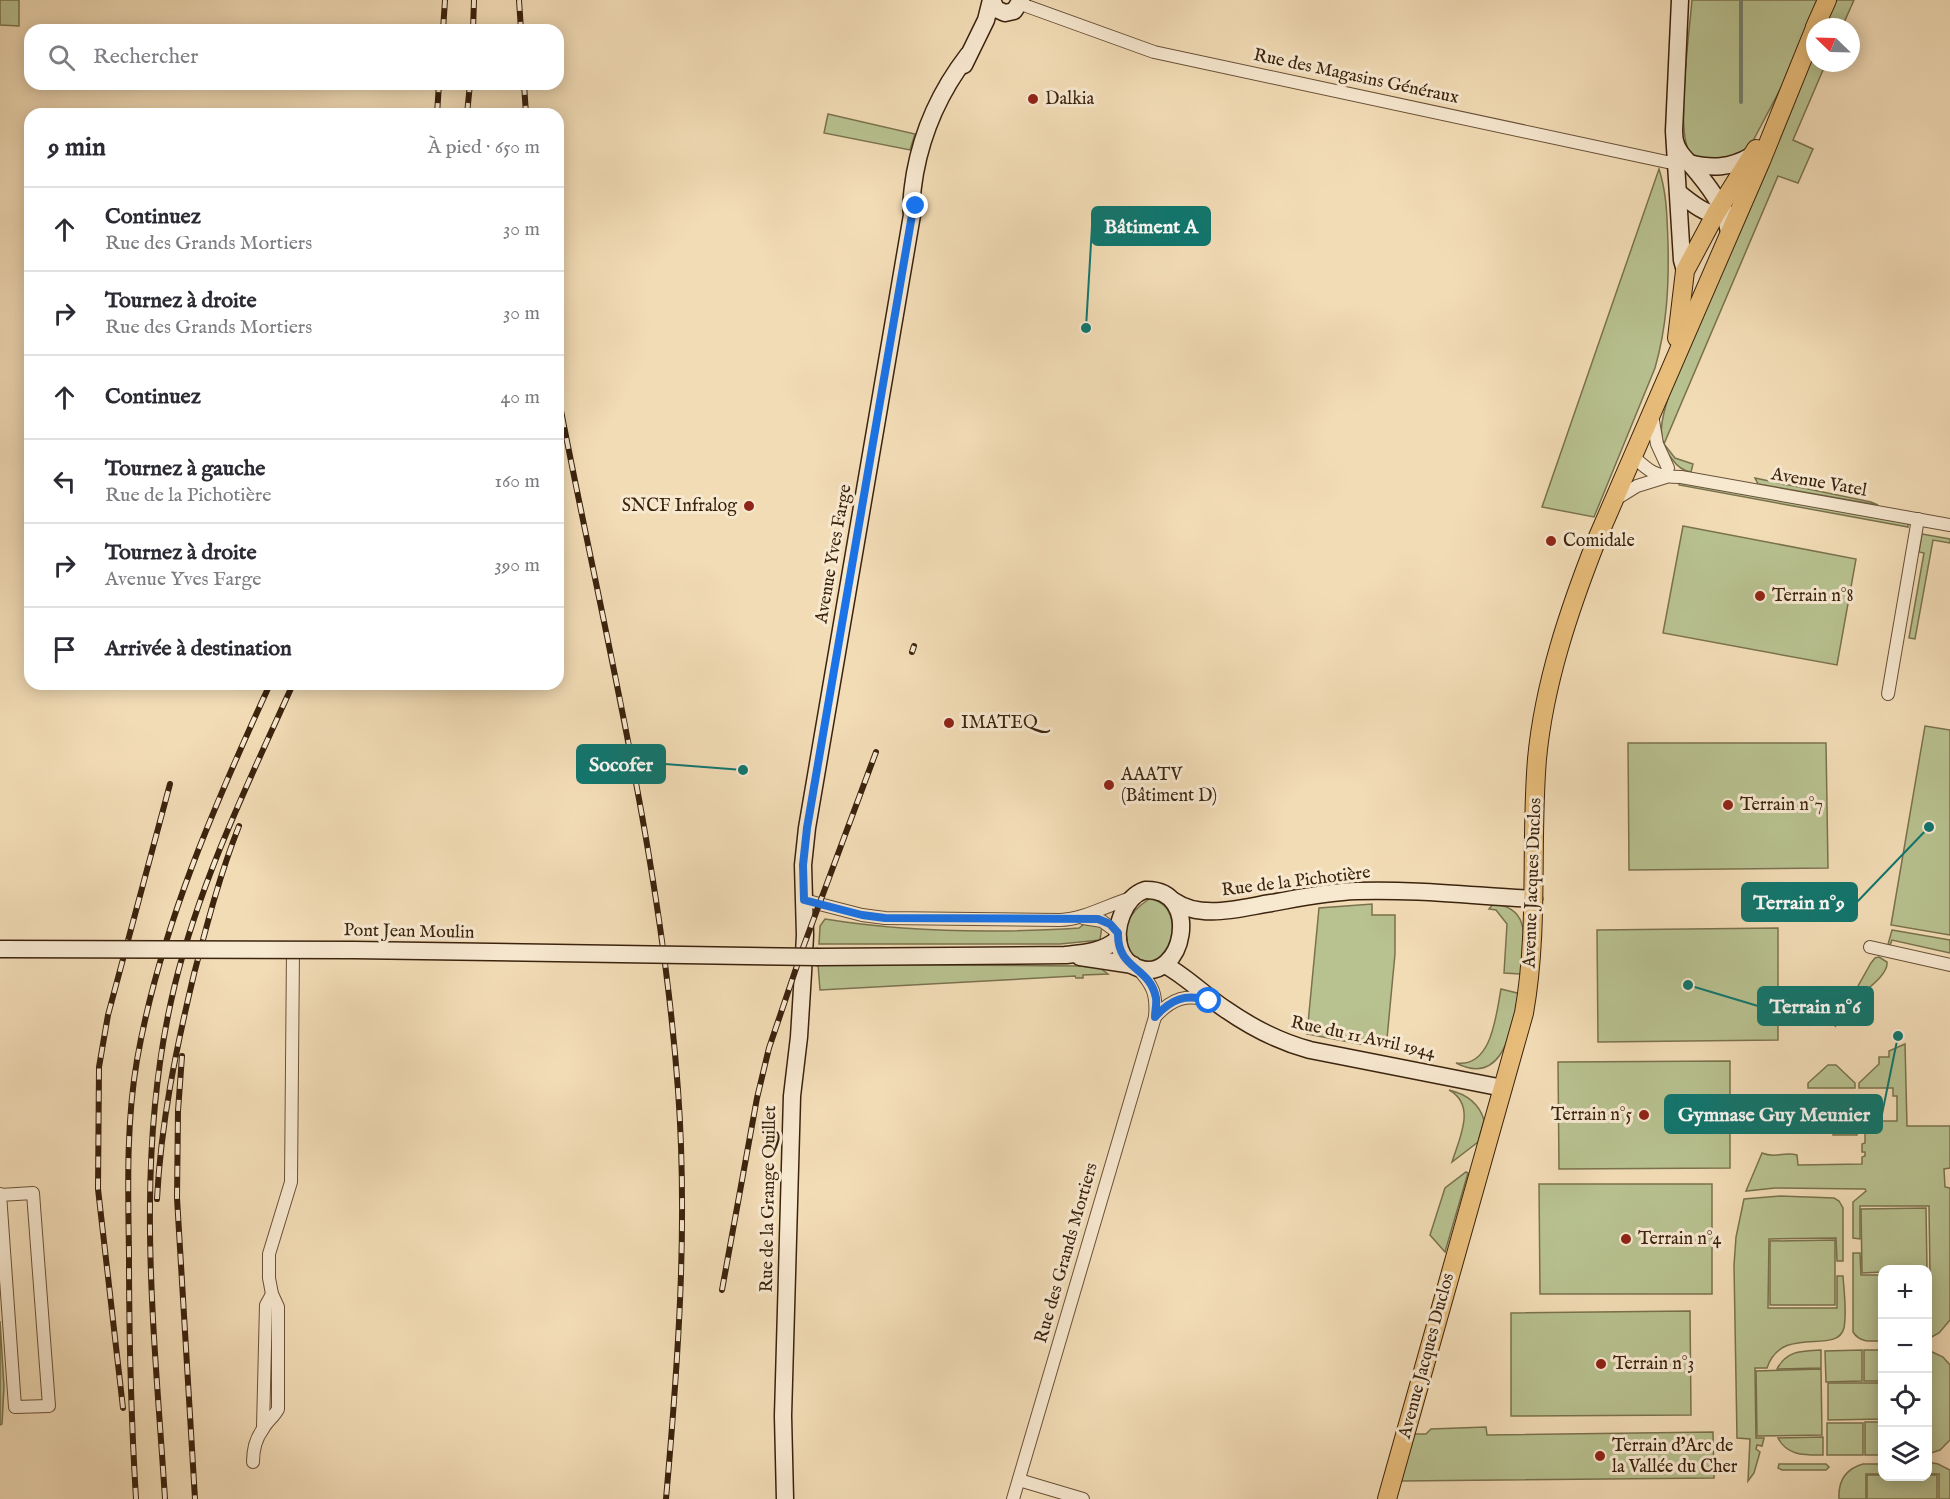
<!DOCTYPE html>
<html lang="fr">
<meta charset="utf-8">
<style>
:root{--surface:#fff;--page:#f7f7f7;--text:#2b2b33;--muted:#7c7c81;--line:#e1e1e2}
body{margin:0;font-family:"IM FELL English",serif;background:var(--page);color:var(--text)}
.controls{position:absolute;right:18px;bottom:18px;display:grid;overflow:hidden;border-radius:12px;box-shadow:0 3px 15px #0003}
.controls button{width:54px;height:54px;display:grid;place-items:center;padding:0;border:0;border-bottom:2px solid var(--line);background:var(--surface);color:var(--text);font:30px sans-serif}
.compass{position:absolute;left:1806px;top:18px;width:54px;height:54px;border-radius:50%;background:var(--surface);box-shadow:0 3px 15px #0003;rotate:293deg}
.stop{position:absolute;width:18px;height:18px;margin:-14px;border:4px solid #1a73e8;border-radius:50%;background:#fff}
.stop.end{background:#1a73e8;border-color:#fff;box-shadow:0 2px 6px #0008}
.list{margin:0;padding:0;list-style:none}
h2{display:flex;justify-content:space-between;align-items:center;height:78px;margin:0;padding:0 24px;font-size:26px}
h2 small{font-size:20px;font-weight:400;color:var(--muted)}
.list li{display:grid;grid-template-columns:39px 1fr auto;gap:18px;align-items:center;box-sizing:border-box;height:84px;padding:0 24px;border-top:2px solid var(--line)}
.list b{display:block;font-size:22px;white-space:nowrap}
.list p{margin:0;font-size:20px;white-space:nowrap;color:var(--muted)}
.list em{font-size:20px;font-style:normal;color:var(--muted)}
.icon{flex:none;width:33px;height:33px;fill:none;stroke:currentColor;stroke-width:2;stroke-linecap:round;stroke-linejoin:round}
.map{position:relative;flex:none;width:1950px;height:1499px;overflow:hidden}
.search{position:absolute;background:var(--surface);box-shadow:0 3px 15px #0003;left:24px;top:24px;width:540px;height:66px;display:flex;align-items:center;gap:15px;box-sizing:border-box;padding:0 21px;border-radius:18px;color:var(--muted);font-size:22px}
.panel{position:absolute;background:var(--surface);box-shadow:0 3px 15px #0003;left:24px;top:108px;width:540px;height:582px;border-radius:18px}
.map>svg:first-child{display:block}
.green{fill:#b8c190;stroke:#7a724e;stroke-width:1.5}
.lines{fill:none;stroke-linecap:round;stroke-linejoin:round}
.stream{stroke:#757f6d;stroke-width:4}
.street-casing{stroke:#695137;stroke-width:14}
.secondary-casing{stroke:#3b230d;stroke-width:19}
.primary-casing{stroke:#3b230d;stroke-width:20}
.street{stroke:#f7e8d0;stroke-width:12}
.secondary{stroke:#f7e8d0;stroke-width:16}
.primary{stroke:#e9be7b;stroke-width:18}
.rail-casing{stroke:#3b230d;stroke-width:6}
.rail{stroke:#f7e8d0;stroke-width:4;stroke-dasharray:11;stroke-linecap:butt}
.secondary-bridge-casing{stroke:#3b230d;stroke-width:19;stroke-linecap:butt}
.secondary-bridge{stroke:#f7e8d0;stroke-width:16}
.route{stroke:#1a73e8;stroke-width:8}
.poi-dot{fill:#8f2418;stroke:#f7e8d0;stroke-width:2}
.labels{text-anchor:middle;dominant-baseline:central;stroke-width:6;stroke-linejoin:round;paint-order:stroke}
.street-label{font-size:18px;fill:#3b230d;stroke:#f7e8d0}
.poi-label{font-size:18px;fill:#3b230d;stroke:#f7e8d0;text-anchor:start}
.leader{fill:none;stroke:#0f766e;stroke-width:2}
.callout-dot{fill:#0f766e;stroke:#f7e8d0;stroke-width:2}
.callout{fill:#0f766e;stroke:#0f766e;stroke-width:2}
.callout-label{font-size:20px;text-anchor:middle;font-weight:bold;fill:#fff}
</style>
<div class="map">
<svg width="1950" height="1499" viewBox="0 0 1950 1499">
<rect width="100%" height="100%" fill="#f2dcb6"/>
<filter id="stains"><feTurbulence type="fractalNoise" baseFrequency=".00333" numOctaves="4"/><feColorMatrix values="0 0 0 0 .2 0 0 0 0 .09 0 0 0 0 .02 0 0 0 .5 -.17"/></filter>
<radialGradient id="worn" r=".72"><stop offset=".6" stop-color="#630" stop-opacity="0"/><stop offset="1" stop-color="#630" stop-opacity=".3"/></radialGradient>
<g class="green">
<path d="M0 0H19V26L0 25Z"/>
<path d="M1692 0H1819L1783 84 1754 139 1750 147 1729 161C1716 160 1699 162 1690 152 1675 134 1690 28 1692 0Z"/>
<path d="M1834 0H1854L1842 27H1823Z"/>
<path d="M1815 45V63H1826L1793 140 1813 149 1798 183 1778 176 1664 444 1675 458 1693 464 1691 472C1683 471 1677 466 1672 459 1655 439 1662 417 1669 395Z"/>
<path d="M828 114 915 134 910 150 824 133Z"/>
<path d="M1659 169C1667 194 1667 218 1668 243 1669 286 1667 326 1655 368L1594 517 1542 507Z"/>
<path d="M1755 478 1871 502 1878 505 1758 484Z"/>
<path d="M1679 482 1908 523V527L1679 485Z"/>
<path d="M1683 526 1856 559 1837 665 1663 633Z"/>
<path d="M1922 534 1950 539V543L1933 540 1915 639 1909 638 1924 553 1919 552Z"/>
<path d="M1925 726 1950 730V935L1891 925Z"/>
<path d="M1628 743H1826L1828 868 1629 870Z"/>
<path d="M1149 899C1175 901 1178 935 1164 952 1160 958 1155 960 1148 963L1131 957C1121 930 1125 915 1149 899Z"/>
<path d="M1372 904V915H1395V954L1386 1049 1307 1034 1319 908Z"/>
<path d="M1493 904C1532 907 1524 942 1522 971L1520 974 1504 973 1507 924 1496 910 1489 909Z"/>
<path d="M825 919C905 932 984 933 1064 929L1079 928 1084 924 1102 926 1100 940 1060 944H819L820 926Z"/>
<path d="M1778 928V1040L1598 1042 1597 930Z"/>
<path d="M1892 930 1950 940V953L1892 940 1889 948H1887Z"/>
<path d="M1879 957 1887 962C1889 977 1857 995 1848 1007 1842 1014 1840 1020 1835 1027L1871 963 1875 958Z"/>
<path d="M818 964 1082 966 1100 968 1108 974 1083 975V978H1076L1075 976 820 990Z"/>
<path d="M1501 989 1517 993 1519 997C1511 1030 1503 1087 1456 1063 1492 1068 1496 1015 1501 989Z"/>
<path d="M1905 1044 1907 1126H1950V1168L1944 1169 1945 1187 1950 1188V1320L1939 1333 1928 1339V1275L1930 1274 1929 1206H1860V1239L1853 1238V1202L1866 1191 1865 1189 1775 1188 1746 1191 1762 1153C1776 1159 1784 1151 1797 1155L1798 1165 1862 1164V1157L1865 1156V1152H1862V1144L1865 1143V1130H1862L1861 1121H1897V1096H1893V1088H1859V1083L1879 1064V1057H1889V1051Z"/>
<path d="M1730 1061V1168L1559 1169 1558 1062Z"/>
<path d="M1828 1065H1836L1855 1083V1088H1808V1083Z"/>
<path d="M1449 1090C1466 1094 1479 1103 1484 1120L1478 1142 1452 1162C1459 1139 1477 1105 1449 1090Z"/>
<path d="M1833 1116H1856L1857 1135H1833Z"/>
<path d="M1466 1172 1468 1173 1445 1252 1430 1235 1445 1188Z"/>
<path d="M1539 1184H1712V1294H1540Z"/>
<path d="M1780 1196 1834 1198 1839 1201 1843 1208V1261H1837L1836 1238 1769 1239 1768 1308H1837V1276H1843C1844 1292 1847 1312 1844 1328 1837 1356 1782 1323 1767 1368H1755L1756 1438H1764L1762 1446 1757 1445 1756 1449 1760 1452 1754 1473 1748 1481 1750 1439 1737 1438 1734 1265 1736 1237 1744 1199Z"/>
<path d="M1926 1208 1927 1269 1882 1270V1272L1862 1273 1861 1209Z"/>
<path d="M1835 1240V1305H1770V1241Z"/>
<path d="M1853 1253H1860L1861 1275H1882V1341C1871 1341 1860 1343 1853 1332Z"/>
<path d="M1690 1311 1691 1415 1511 1416V1313Z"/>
<path d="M0 1321 4 1387 2 1424 0 1425Z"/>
<path d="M1821 1350V1368L1777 1369C1787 1350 1802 1351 1821 1350Z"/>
<path d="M1862 1350V1381L1826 1382 1825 1351Z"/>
<rect x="1864" y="1350" width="18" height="31"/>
<path d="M1928 1350 1943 1357 1950 1365V1440L1940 1450 1928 1454Z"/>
<path d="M1821 1369 1822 1435 1757 1436 1756 1371Z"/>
<path d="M1828 1383H1882V1419L1828 1420Z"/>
<rect x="1865" y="1422" width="17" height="33"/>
<rect x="1827" y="1423" width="36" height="32"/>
<path d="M1486 1427 1487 1435 1713 1432 1714 1478 1400 1481 1414 1434H1426L1431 1429Z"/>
<path d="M1823 1437V1455C1805 1455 1787 1456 1778 1438Z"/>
<path d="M1928 1462 1938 1464 1950 1470V1499H1939V1474H1928Z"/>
<path d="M1779 1464H1826L1829 1467 1826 1470H1782L1778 1468Z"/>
<path d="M1863 1464H1882V1474H1866V1499H1839C1838 1481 1845 1469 1863 1464Z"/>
<rect x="1867" y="1475" width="70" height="24"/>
</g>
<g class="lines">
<path class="stream" d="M1741 0V102"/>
<g class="street-casing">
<g id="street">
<path d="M1021 4 1154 52 1667 162 1683 163"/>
<path d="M1652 415 1657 444 1668 468"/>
<path d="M1632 455C1649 472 1656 477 1681 477L1950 525"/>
<path d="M1616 499 1637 486 1666 477"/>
<path d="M1888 694 1918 519"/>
<path d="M804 900 862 915 885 918 1060 920C1084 919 1108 905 1131 898"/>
<path d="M1083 918 1102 921 1118 933"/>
<path d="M1870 947 1950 965"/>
<path d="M1155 1017C1171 999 1188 992 1211 1002"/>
<path d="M0 1194 15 1407 49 1406 33 1193 0 1195"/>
<path d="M263 1427 266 1305 272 1294"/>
<path d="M253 1462C253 1451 256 1438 263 1429 267 1421 274 1417 278 1409V1307L272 1294 269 1278V1254L291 1182 293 950"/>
<path d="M1019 1480 1083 1499"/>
<path d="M1013 1499 1155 1017C1157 994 1153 985 1137 968"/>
</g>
</g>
<g class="secondary-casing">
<g id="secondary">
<path d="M992 0 996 9 1005 13 1014 11 1021 0"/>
<path d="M1680 0 1674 131 1682 260 1685 271"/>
<path d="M964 65 986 20 991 0"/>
<path d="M1675 141C1678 152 1684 157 1691 165 1708 185 1725 206 1729 232"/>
<path d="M1689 163C1712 169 1730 168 1751 156"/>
<path d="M1679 193C1693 204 1710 219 1728 214"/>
<path d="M1145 890C1203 888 1184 985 1138 968 1129 965 1123 958 1120 949 1113 929 1124 897 1145 890Z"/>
<path d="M1174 901C1201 920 1240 908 1271 903 1299 898 1327 892 1356 891 1416 889 1475 896 1534 899"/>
<path d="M818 957 1065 955C1085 953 1102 952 1118 939"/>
<path d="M1080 957 1133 965"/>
<path d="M1165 965C1187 977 1204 995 1225 1009 1251 1027 1280 1042 1310 1050L1503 1088"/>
<path d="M785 1499 783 1416 792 1096 799 1037 803 973 805 935 803 865 807 828 912 215C910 200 913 187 915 173 923 129 941 90 968 55"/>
</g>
</g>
<g class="primary-casing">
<g id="primary">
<path d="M1815 27 1827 0"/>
<path d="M1677 338 1685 271 1715 215 1756 149"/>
<path d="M1387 1499 1524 1013C1539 929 1530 844 1537 759 1544 684 1569 610 1597 539L1761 161 1815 28"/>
</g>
</g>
<use href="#street" class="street"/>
<use href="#secondary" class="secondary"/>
<use href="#primary" class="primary"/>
<g class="rail-casing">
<g id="rail">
<path d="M519 0 521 30"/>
<path d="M443 30 445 0"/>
<path d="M473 30 474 0"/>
<path d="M524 84 526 114"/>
<path d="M437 114 439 84"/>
<path d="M467 114 470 84"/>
<path d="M558 395C602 626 661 855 678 1090 688 1227 678 1363 666 1499"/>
<path d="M912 652 914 646"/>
<path d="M182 1056 178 1111 177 1198 195 1499"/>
<path d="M157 1199C161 1122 176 1049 194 974 207 924 220 874 239 826"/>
<path d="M722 1290 757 1098 769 1048 804 945 876 752"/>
<path d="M123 1408 98 1189 99 1067 108 1015 170 784"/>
<path d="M136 1499C131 1417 129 1336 129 1254 128 1189 126 1124 137 1060 160 929 215 804 270 684"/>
<path d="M165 1499C154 1325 133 1156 175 984 201 879 249 781 293 684"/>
</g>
</g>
<use href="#rail" class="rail"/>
<g class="secondary-bridge-casing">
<path id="secondary-bridge" d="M0 949 354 950 818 957"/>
</g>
<use href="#secondary-bridge" class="secondary-bridge"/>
</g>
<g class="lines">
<path class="route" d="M916 206 912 215 807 828 803 865 804 900 862 915 885 918 1098 919 1110 924 1118 933C1117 970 1150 966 1156 998 1157 1004 1155 1011 1155 1017 1171 999 1186 993 1209 1001"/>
</g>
<g class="poi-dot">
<circle cx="1033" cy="99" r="6"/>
<circle cx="749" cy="506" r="6"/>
<circle cx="1551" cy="541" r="6"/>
<circle cx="1760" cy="596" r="6"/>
<circle cx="949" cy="723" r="6"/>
<circle cx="1109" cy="785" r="6"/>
<circle cx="1728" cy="805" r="6"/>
<circle cx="1644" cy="1115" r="6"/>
<circle cx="1626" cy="1239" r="6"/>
<circle cx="1601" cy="1364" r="6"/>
<circle cx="1600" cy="1456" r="6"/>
</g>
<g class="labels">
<g class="street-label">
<text transform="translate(1356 77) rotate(12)">Rue des Magasins Généraux</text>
<text transform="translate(1819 483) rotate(10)">Avenue Vatel</text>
<text transform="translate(834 554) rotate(-80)">Avenue Yves Farge</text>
<text transform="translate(1296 882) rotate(-7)">Rue de la Pichotière</text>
<text transform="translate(1533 883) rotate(-88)">Avenue Jacques Duclos</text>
<text transform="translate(409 932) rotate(1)">Pont Jean Moulin</text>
<text transform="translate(1363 1038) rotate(12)">Rue du 11 Avril 1944</text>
<text transform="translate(769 1199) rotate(-89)">Rue de la Grange Quillet</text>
<text transform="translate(1067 1253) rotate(-74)">Rue des Grands Mortiers</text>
<text transform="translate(1427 1356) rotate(-75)">Avenue Jacques Duclos</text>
</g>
<g class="poi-label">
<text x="1045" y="99">Dalkia</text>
<text x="737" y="506" text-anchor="end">SNCF Infralog</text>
<text x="1563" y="541">Comidale</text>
<text x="1772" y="596">Terrain n°8</text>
<text x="961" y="723">IMATEQ</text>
<text x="1121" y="775">AAATV<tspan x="1121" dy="21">(Bâtiment D)</tspan></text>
<text x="1740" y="805">Terrain n°7</text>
<text x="1632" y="1115" text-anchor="end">Terrain n°5</text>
<text x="1638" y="1239">Terrain n°4</text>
<text x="1613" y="1364">Terrain n°3</text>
<text x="1612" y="1446">Terrain d'Arc de<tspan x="1612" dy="21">la Vallée du Cher</tspan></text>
</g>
</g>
<path class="leader" d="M1086 328L1092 226M743 770L665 764M1929 827L1857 902M1688 985L1758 1006M1898 1036L1882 1114"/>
<g class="callout-dot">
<circle cx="1086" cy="328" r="6"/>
<circle cx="743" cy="770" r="6"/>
<circle cx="1929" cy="827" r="6"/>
<circle cx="1688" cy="985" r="6"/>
<circle cx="1898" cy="1036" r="6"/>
</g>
<g class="callout">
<rect x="1092" y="207" width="118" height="38" rx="6"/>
<rect x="577" y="745" width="88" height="38" rx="6"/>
<rect x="1742" y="883" width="115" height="38" rx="6"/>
<rect x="1758" y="987" width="115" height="38" rx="6"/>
<rect x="1665" y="1095" width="217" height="38" rx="6"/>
</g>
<g class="callout-label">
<text x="1151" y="233">Bâtiment A</text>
<text x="621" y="771">Socofer</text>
<text x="1799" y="909">Terrain n°9</text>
<text x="1815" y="1013">Terrain n°6</text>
<text x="1774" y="1121">Gymnase Guy Meunier</text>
</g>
<rect width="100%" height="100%" filter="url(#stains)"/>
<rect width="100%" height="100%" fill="url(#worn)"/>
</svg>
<div class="controls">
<button>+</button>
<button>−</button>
<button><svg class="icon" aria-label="locate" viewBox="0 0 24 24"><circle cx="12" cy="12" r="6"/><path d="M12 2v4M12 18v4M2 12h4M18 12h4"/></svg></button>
<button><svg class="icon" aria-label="layers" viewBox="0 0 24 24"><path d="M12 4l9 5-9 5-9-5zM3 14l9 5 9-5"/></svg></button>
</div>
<svg class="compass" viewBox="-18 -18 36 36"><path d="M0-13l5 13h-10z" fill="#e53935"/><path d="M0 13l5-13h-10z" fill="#7c7c81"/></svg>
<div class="stop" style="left:1209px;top:1001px"></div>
<div class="stop end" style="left:916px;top:206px"></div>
<div class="search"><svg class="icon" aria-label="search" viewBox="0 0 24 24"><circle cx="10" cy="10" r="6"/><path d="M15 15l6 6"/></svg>Rechercher</div>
<section class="panel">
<h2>9 min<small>À pied · 650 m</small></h2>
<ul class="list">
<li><svg class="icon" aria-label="ahead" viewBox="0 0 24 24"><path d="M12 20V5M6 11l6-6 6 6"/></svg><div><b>Continuez</b><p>Rue des Grands Mortiers</p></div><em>30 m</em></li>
<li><svg class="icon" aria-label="right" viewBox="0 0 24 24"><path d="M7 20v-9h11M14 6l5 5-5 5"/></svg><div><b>Tournez à droite</b><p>Rue des Grands Mortiers</p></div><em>30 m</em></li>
<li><svg class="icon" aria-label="ahead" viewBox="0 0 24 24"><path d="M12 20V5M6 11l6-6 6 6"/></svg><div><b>Continuez</b></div><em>40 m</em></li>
<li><svg class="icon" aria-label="left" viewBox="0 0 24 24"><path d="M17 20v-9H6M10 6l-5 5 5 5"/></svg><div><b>Tournez à gauche</b><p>Rue de la Pichotière</p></div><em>160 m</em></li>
<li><svg class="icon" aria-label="right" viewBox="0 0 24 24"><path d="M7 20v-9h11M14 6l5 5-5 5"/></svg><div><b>Tournez à droite</b><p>Avenue Yves Farge</p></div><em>390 m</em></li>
<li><svg class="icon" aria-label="arrive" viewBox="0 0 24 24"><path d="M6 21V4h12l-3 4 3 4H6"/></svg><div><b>Arrivée à destination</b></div></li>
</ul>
</section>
</div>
